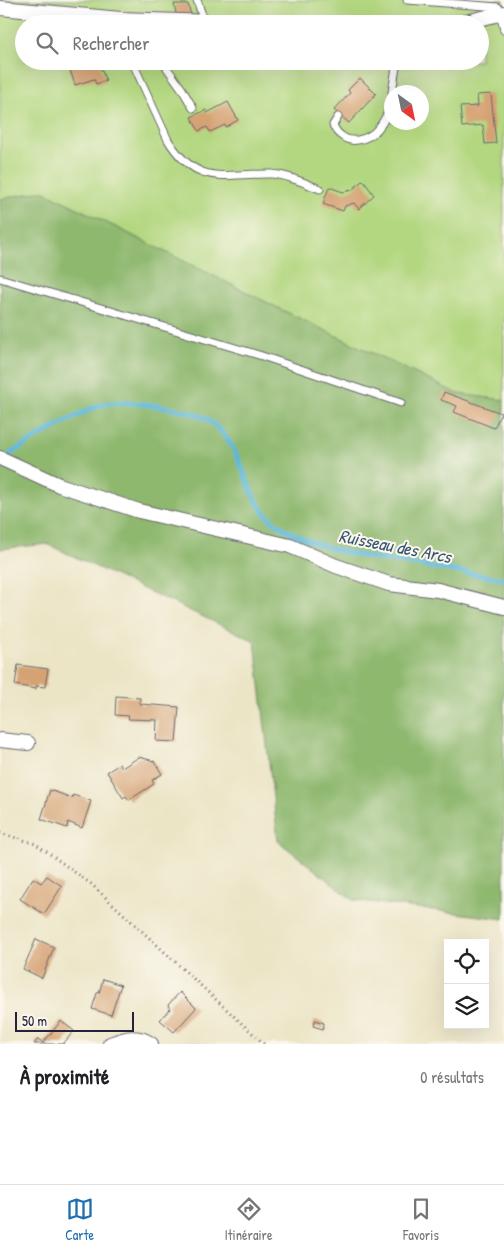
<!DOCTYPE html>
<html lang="fr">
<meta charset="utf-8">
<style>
:root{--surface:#fff;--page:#f6f6f6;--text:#202124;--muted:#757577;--line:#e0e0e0;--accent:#1f6fb2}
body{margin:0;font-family:"Patrick Hand",sans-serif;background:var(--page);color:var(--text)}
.controls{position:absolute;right:15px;bottom:15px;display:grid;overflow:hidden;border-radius:0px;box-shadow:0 5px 20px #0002}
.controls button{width:45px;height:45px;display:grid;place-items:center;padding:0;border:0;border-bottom:1px solid var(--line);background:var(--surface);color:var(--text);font:25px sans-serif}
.compass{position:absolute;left:384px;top:85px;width:45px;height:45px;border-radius:50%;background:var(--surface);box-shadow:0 5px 20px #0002;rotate:147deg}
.scale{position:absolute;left:15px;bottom:12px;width:119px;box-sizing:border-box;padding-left:5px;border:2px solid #22223b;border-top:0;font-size:14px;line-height:18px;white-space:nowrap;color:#22223b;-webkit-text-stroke:4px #fbf7ec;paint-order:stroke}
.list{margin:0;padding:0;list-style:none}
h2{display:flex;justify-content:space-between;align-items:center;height:65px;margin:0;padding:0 20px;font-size:21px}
h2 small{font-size:16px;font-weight:400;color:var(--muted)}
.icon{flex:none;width:28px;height:28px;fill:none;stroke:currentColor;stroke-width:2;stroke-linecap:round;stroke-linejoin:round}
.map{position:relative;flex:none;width:504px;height:1044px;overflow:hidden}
.search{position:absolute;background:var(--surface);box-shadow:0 5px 20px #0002;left:15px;right:15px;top:15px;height:55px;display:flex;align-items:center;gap:12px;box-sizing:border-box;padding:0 18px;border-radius:28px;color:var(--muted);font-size:19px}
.sheet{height:140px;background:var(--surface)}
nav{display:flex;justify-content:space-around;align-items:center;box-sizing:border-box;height:70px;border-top:1px solid var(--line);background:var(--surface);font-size:14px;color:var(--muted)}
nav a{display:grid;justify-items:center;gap:2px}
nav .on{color:var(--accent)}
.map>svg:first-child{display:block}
.green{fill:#b3d780;stroke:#6a7c5e;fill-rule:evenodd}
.forest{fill:#8eb86e;stroke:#586d54}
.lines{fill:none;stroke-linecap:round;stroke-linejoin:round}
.stream{stroke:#5cb7da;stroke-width:5}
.building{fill:#d5a273}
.lane-casing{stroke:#68666b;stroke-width:9}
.street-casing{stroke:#68666b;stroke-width:16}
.path{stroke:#68666b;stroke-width:3;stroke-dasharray:1 4;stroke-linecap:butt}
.lane{stroke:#fff;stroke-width:7}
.street{stroke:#fff;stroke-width:14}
.labels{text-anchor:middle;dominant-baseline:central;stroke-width:4;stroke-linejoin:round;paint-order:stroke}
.water-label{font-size:18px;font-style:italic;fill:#365673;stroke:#fbf7ec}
</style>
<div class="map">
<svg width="504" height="1044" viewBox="0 0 504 1044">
<rect width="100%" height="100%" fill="#fbf7ec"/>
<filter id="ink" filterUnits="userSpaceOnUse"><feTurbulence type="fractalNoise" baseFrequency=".02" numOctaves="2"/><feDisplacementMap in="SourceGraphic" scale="10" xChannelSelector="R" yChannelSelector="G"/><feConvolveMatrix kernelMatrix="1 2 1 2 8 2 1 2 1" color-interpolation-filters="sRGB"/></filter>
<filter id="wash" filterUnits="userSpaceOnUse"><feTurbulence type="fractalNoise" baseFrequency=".0096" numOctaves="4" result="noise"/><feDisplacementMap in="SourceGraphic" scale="20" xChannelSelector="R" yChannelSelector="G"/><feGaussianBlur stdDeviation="1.12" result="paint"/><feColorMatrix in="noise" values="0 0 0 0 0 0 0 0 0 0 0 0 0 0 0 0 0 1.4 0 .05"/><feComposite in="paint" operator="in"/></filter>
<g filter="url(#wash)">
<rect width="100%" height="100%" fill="#ebe4c5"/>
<path class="green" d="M0 0H504V400L458 394 280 309 43 191 0 199ZM24 24H480V61H24ZM392 92H422V122H392Z"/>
<path class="forest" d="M43 191 280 309 458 394 504 400V919L353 900 278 841 255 641 47 544 0 549V199Z"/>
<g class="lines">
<path class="stream" d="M5 458C23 444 44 434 63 423 77 416 90 408 104 404 123 399 179 408 198 415 208 419 218 427 224 435 247 462 246 504 278 525 320 552 370 558 418 565 447 570 475 574 504 579"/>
</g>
<g id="blocks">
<g class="building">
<path d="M174 4H188L192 19 177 18Z"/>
<path d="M67 61H89L90 64 102 61 104 65 100 66 106 81 96 84 94 79 75 85Z"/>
<path d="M360 78 376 94 349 123 334 110 350 93 348 90Z"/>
<path d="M491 94 496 143 485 144 483 125 462 127 460 107 478 106 477 95Z"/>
<path d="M228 102 238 120 226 127 225 125 210 132 207 127 199 131 191 117 206 110 207 113Z"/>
<path d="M363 180 374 195 359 209 354 203 345 206 343 211 323 204 329 187 343 192 352 190Z"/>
<path d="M444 392 501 413 494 428 454 412 457 406 441 400Z"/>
<path d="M18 665 48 669 45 687 36 686V689L15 685Z"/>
<path d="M116 696 140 698V704L179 707 176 742 156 741 157 720 128 719 129 716 115 715Z"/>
<path d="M139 757 154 761 162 774 152 780 154 784 129 800 126 796 123 798 107 772 120 764 122 768Z"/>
<path d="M50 790 72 798 73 795 91 801 82 828 68 822 67 828 41 819Z"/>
<path d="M47 876 62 886 44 914 20 899 33 878 41 883Z"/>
<path d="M36 939 54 947 42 978 23 969Z"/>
<path d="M103 979 121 985 111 1015 92 1009 97 993H99Z"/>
<path d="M180 992 196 1008 174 1032 160 1020 170 1009 168 1005Z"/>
<path d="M315 1020 324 1023 323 1029 313 1026Z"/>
<path d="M61 1021 74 1031 63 1044H34L38 1039 43 1043Z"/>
</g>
</g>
</g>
<g filter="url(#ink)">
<use href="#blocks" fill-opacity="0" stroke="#68666b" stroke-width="1"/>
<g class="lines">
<g class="lane-casing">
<g id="lane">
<path d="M197 0 201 12V22"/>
<path d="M407 0 498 7 500 10 504 30"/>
<path d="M132 61 168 140C198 188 224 173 271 174 288 175 304 183 320 189"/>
<path d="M162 61 182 89 193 108"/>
<path d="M392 92 397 61"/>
<path d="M338 117 333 125C335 130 338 134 343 137 347 140 352 141 358 140 377 137 387 118 392 100"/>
<path d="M0 278 262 356 401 403"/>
</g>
</g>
<g class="street-casing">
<g id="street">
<path d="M0 8 121 19 269 24"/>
<path d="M457 24 504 13"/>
<path d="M0 458 59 485 139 511 290 546 336 566 389 584 438 590 504 607"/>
<path d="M0 740 28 743"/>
<path d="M110 1044C124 1039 137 1034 151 1044"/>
</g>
</g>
<path class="path" d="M0 833 36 844 91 884 264 1044"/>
<use href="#lane" class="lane"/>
<use href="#street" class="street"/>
</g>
</g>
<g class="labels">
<g class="water-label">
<text transform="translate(395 546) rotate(11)">Ruisseau des Arcs</text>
</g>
</g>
</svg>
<div class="controls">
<button><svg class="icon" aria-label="locate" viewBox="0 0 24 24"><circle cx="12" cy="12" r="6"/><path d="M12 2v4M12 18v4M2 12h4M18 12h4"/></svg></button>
<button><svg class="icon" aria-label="layers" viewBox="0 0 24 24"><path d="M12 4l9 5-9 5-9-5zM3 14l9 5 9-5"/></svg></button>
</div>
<svg class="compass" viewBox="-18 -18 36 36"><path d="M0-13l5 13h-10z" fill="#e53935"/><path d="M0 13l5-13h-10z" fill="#757577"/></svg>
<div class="scale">50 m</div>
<div class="search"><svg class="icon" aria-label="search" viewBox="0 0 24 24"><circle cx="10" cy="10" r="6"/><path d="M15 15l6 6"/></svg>Rechercher</div>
</div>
<section class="sheet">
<h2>À proximité<small>0 résultats</small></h2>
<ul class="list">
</ul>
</section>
<nav>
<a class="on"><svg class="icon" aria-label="map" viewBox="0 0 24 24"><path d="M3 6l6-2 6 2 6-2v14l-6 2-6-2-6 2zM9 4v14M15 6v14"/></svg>Carte</a>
<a><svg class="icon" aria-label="directions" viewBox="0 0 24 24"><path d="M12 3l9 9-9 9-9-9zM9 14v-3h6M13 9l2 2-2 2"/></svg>Itinéraire</a>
<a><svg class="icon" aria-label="saved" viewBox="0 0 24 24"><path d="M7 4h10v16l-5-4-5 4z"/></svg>Favoris</a>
</nav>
